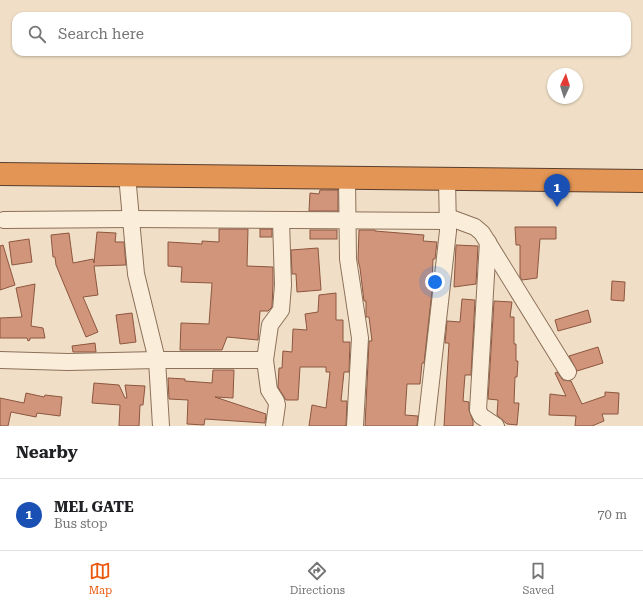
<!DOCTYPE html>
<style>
:root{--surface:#fff;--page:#f6f6f6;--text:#202124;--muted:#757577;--line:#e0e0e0;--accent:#ea580c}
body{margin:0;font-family:"Roboto Serif",serif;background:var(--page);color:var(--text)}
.compass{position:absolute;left:547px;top:68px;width:36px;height:36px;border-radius:50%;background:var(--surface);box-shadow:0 1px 3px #0004;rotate:4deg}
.you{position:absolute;left:435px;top:282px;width:14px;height:14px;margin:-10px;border:3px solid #fff;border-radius:50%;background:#1a73e8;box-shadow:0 0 0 6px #1a73e833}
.badge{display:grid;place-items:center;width:26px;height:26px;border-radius:50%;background:var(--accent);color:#fff;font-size:13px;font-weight:700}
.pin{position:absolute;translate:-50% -33px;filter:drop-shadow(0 1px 2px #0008)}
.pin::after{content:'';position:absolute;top:21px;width:14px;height:12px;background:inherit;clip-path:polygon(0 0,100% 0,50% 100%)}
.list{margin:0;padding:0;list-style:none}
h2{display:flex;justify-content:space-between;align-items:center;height:52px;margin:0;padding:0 16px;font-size:17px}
h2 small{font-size:13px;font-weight:400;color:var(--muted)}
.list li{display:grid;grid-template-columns:26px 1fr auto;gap:12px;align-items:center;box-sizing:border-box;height:72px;padding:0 16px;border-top:1px solid var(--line)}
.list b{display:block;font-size:15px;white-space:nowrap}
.list p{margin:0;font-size:13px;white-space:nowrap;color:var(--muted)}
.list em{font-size:13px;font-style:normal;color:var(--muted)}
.icon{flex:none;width:22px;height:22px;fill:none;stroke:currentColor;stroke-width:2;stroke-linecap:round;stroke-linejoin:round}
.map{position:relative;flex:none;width:643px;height:426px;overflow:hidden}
.search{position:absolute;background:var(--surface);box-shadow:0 1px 3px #0004;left:12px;right:12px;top:12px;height:44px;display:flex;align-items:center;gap:10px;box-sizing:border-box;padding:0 14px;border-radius:12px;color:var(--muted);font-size:15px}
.sheet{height:124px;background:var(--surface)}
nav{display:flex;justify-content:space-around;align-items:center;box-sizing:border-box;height:56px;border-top:1px solid var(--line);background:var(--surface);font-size:11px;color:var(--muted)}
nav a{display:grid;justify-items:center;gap:2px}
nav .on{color:var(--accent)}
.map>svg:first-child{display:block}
.building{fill:#d0957a;stroke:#8d563f}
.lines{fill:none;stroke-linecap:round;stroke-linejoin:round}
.street-casing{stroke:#8d705a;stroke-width:18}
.highway-casing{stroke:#5b3f2f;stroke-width:24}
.street{stroke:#faedda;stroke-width:16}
.highway{stroke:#e29554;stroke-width:22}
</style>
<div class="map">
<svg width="643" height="426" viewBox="0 0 643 426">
<rect width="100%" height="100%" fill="#f0dfc6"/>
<g class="building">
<path d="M320 190H338V211H309L310 193 319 194Z"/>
<path d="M515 227H556V239H540L537 278 522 280 520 277V245H516Z"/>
<path d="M219 229H248L247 266 273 267V285L272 307 268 311H260L258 340 227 337 222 350H180L181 323 209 324 212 283 181 282 182 267 168 266V242L202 244V241L219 242Z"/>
<rect x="260" y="229" width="12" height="8"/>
<rect x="310" y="230" width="27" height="9"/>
<path d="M359 230H375V231L424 235 423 241 437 242 435 259H433L432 282H433L424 363H422L420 384H407L405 415 418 416 417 426H365L369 341H372L369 317H366V301H364L360 268 358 260Z"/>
<path d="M97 232 116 233 115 242H124L126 265 94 266 98 295 83 297 98 332 86 337 56 265 55 257H53L51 235 69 233 73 263 93 259 94 263Z"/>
<path d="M29 239 32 262 12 265 9 242Z"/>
<path d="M3 245 15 285 0 290V246Z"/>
<path d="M456 245 478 246 476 284 454 287Z"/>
<path d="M318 248 321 290 297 292 296 274H292L291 250Z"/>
<path d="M612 281 625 282 624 301 611 300Z"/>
<path d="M35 284 31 326 43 328 45 338H30V340L28 341 27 338H0V318L22 317 16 288Z"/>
<path d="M336 293V320H343V342H350L349 372H344L341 401H347L346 426H309L312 405 326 408 330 372H326V367H300L298 400H286L278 387 279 368H282L283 351 292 352 293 329 307 330 305 314 318 312 319 295Z"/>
<path d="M462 299 475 300 471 375H465L463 401 469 402V410L473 421V426H444L449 343H445L447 321 460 322Z"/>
<path d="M494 301 512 302 510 317H514V344H516V361H518L517 377H515L514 403H519L517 425 507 424 497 415 498 400 488 399Z"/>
<path d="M588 310 591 322 558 331 555 320Z"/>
<path d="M132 313 136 342 120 344 116 315Z"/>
<path d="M95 343 96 352H73L72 346Z"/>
<path d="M598 347 603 363 577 371 569 356Z"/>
<path d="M213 370H234L233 398 215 397 266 414 265 423 205 419 204 425 187 424 188 400 169 399 168 378 185 379V381L212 383Z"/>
<path d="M557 372 563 380 571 381 582 404 605 396V392L619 393 618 414H602L604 421 592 426H575L576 416 549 415 550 394 566 396 555 373Z"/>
<path d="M94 383 119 385 125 398H127L125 385 145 386 143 405H140L139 426H119L120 405 92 403Z"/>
<path d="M26 393 44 397 45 395 62 397 60 416 37 413 36 417 11 412 8 426H0V398L24 403Z"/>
</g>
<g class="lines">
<g class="street-casing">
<g id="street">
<path d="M127 175 136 274 157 360 161 426"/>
<path d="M347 178 348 259 360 338 355 426"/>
<path d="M448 217 475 227 482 233 568 372"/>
<path d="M4 220 131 219 449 221"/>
<path d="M488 242 478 410 481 416 496 426"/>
<path d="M0 360 68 362 157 360H265"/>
<path d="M274 426 277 405 276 401 269 390 265 360 270 325 281 310 283 285 281 220"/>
<path d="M426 426 448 231 447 179"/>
</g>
</g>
<g class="highway-casing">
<path id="highway" d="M0 174 643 181"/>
</g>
<use href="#street" class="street"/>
<use href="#highway" class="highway"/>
</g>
</svg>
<svg class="compass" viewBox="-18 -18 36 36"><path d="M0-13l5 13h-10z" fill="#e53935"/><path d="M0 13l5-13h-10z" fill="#757577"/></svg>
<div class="you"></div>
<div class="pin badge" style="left:557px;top:207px;background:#1a4fb4">1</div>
<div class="search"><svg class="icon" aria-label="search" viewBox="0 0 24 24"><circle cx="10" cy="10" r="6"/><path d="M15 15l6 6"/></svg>Search here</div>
</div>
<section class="sheet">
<h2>Nearby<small></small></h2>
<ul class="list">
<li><span class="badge" style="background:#1a4fb4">1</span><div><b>MEL GATE</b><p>Bus stop</p></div><em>70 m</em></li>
</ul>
</section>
<nav>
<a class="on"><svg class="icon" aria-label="map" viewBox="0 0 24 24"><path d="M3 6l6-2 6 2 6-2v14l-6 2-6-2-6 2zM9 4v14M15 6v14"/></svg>Map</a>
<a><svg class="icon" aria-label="directions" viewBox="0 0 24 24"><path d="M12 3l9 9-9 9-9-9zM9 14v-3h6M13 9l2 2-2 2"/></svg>Directions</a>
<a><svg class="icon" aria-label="saved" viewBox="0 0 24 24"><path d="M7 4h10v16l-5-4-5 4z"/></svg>Saved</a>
</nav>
